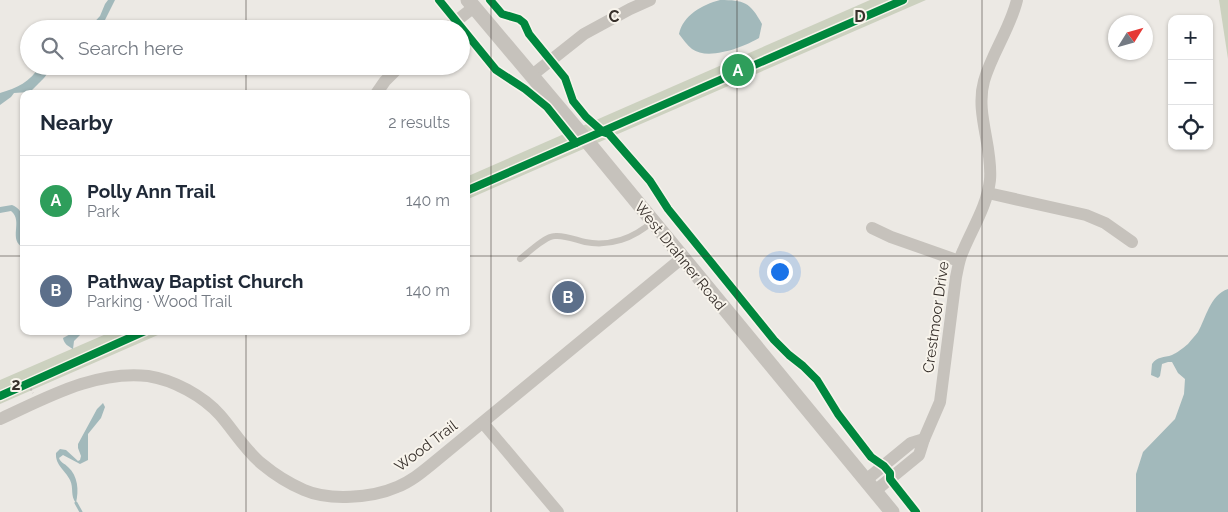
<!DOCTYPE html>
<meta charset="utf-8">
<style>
:root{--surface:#fff;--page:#f2f2f3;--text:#1f2937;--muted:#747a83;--line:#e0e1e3;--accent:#76716c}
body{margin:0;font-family:Raleway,sans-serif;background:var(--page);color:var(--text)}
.controls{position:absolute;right:15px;top:15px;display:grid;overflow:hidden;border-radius:10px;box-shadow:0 1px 4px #0004}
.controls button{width:45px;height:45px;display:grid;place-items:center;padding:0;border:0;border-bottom:1px solid var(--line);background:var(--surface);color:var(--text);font:25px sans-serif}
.compass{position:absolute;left:1108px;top:15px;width:45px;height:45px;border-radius:50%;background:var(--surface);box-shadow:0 1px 4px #0004;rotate:53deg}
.you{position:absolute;left:779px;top:271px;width:18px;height:18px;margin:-12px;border:4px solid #fff;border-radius:50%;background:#1a73e8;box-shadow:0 0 0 8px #1a73e833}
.badge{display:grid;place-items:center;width:32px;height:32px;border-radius:50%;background:var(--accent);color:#fff;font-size:16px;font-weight:700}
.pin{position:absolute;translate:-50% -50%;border:2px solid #fff;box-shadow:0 1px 5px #0006}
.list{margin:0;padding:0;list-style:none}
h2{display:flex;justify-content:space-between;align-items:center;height:65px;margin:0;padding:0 20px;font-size:21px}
h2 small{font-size:16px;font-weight:400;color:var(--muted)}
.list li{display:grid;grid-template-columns:32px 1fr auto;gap:15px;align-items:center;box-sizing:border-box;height:90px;padding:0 20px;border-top:1px solid var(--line)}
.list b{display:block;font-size:19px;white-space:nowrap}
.list p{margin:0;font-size:16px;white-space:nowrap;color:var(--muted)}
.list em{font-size:16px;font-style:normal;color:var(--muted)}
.icon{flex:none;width:28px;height:28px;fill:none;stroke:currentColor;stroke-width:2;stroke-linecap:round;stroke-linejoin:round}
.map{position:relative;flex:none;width:1228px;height:512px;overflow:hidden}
.search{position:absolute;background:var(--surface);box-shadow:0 1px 4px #0004;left:20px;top:20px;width:450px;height:55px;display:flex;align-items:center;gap:12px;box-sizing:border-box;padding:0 18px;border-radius:28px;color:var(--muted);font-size:19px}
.panel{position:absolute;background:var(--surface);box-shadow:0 1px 4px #0004;left:20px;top:90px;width:450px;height:245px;border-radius:10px}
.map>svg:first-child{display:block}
.green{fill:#ccd1bf}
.water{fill:#a2b9bb}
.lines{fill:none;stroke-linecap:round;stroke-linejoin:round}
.stream{stroke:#a2b9bb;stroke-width:3}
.building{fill:#beb0a7}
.path{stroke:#bebab5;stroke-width:2;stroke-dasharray:2.5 2.5;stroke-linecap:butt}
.service{stroke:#c6c2bc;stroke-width:6}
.minor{stroke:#c6c2bc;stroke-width:12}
.tertiary{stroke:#c6c2bc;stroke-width:15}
.cycleway-casing{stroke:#f8f4ec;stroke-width:11}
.cycleway{stroke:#00873e;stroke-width:8}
.grid{fill:none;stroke:#37302b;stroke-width:1;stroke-opacity:0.55}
.labels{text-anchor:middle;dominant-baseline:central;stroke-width:4;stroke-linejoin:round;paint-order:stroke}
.street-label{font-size:15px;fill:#37302b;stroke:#f8f4ec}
.grid-label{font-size:16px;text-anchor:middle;font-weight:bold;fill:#37302b;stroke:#f8f4ec;stroke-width:4;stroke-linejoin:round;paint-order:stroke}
</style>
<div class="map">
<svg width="1228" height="512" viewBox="0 0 1228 512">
<rect width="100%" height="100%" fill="#ece9e4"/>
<g class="green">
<path d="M870 0H926L466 200V177Z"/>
<path d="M1219 0H1228V59Z"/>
<path d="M113 331H167L0 404V380Z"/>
</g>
<g class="water">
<path d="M108 0H115L105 20 96 29H88L100 16 105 4Z"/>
<path d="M720 0C744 0 750 2 762 24L759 38C744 47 708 61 692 49 687 45 683 39 679 34 683 15 702 5 720 0Z"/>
<path d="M40 66H53L44 78 30 92 14 93 11 97 0 105V93C17 88 30 82 40 66Z"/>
<path d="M12 205C25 210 22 221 22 232 22 238 24 242 24 248 7 240 24 221 11 211L0 213V207Z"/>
<path d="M1228 289V512H1136V474L1143 452 1175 419 1184 394 1185 379 1178 373 1172 362H1168L1162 364 1160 376 1158 378 1151 375 1152 364C1157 356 1164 358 1172 355 1177 353 1183 348 1188 344 1191 340 1195 336 1198 332 1206 318 1210 295 1228 289Z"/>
<path d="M76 331H84L74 341 73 349C68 346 64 344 63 338Z"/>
<path d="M103 403 105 407 101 418 88 434V460L80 464 63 455 59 458C61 463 64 463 68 467 78 476 79 490 76 503 70 496 74 488 70 480 65 470 55 465 56 453L60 449 66 450 78 461 80 460 81 456 78 448V444L97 409Z"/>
</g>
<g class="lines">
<path class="stream" d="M76 503 81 512"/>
</g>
<path class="building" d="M574 285 581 294 558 310 553 304Z"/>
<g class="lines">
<path class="path" d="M28 384 33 393"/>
<path class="service" d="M520 259C528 253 545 236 555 236 565 235 576 240 585 242 610 247 634 238 652 222"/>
<g class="minor">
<path d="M446 29 474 7"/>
<path d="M531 76 584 34 630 9 650 0"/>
<path d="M376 94 385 81 400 66"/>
<path d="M988 193 1086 215 1105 223 1132 242"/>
<path d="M872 228 891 237 959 261"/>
<path d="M0 419C46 398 95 370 148 376 174 380 203 396 220 415 234 431 245 450 262 464 274 474 290 484 304 490 329 501 372 498 397 487 410 482 421 473 432 464L682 258"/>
<path d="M483 423 558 512"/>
<path d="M924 439 940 402 956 277C958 268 959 259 963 251 973 227 987 206 990 180 993 147 975 113 984 81 992 53 1010 29 1017 0"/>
<path d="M866 480 911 443 924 439 919 455 875 491"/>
</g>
<path class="tertiary" d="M468 0 586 140 892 512"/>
<g class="cycleway-casing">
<g id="cycleway">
<path d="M439 0 496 70 525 89 547 107 576 143"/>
<path d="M490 0 502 14 519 19 524 23 529 34 565 78 573 101 586 117 603 132 609 134 650 181 668 209 774 340 789 355 803 366 817 380 838 414 871 457 884 466 890 473V479L916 512"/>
<path d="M466 191 903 0"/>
<path d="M0 396 145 331"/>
</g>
</g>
<use href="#cycleway" class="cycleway"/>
</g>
<path class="grid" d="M246 0V29M491 0V512M737 0V512M982 0V512M246 66V94M0 256H24M466 256H1228M246 331V512"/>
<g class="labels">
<g class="street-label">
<text transform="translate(680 256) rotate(51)">West Drahner Road</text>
<text transform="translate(936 317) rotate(-82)">Crestmoor Drive</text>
<text transform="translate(426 446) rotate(-37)">Wood Trail</text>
</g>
</g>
<g class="grid-label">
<text x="614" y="22">C</text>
<text x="860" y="22">D</text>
<text x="16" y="390">2</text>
</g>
</svg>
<div class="controls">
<button>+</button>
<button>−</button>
<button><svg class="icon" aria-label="locate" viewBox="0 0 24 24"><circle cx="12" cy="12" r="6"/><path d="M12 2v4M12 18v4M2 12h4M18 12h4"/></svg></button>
</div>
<svg class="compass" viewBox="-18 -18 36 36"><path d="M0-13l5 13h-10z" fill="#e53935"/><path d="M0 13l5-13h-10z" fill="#747a83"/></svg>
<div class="you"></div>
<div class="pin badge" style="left:738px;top:70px;background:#2e9e5b">A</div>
<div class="pin badge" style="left:568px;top:297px;background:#5c6f8a">B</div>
<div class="search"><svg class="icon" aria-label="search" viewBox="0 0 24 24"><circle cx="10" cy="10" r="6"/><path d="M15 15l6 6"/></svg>Search here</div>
<section class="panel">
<h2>Nearby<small>2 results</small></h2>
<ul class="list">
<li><span class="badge" style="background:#2e9e5b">A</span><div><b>Polly Ann Trail</b><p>Park</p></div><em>140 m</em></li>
<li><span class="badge" style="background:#5c6f8a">B</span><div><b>Pathway Baptist Church</b><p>Parking · Wood Trail</p></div><em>140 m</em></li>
</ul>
</section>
</div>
